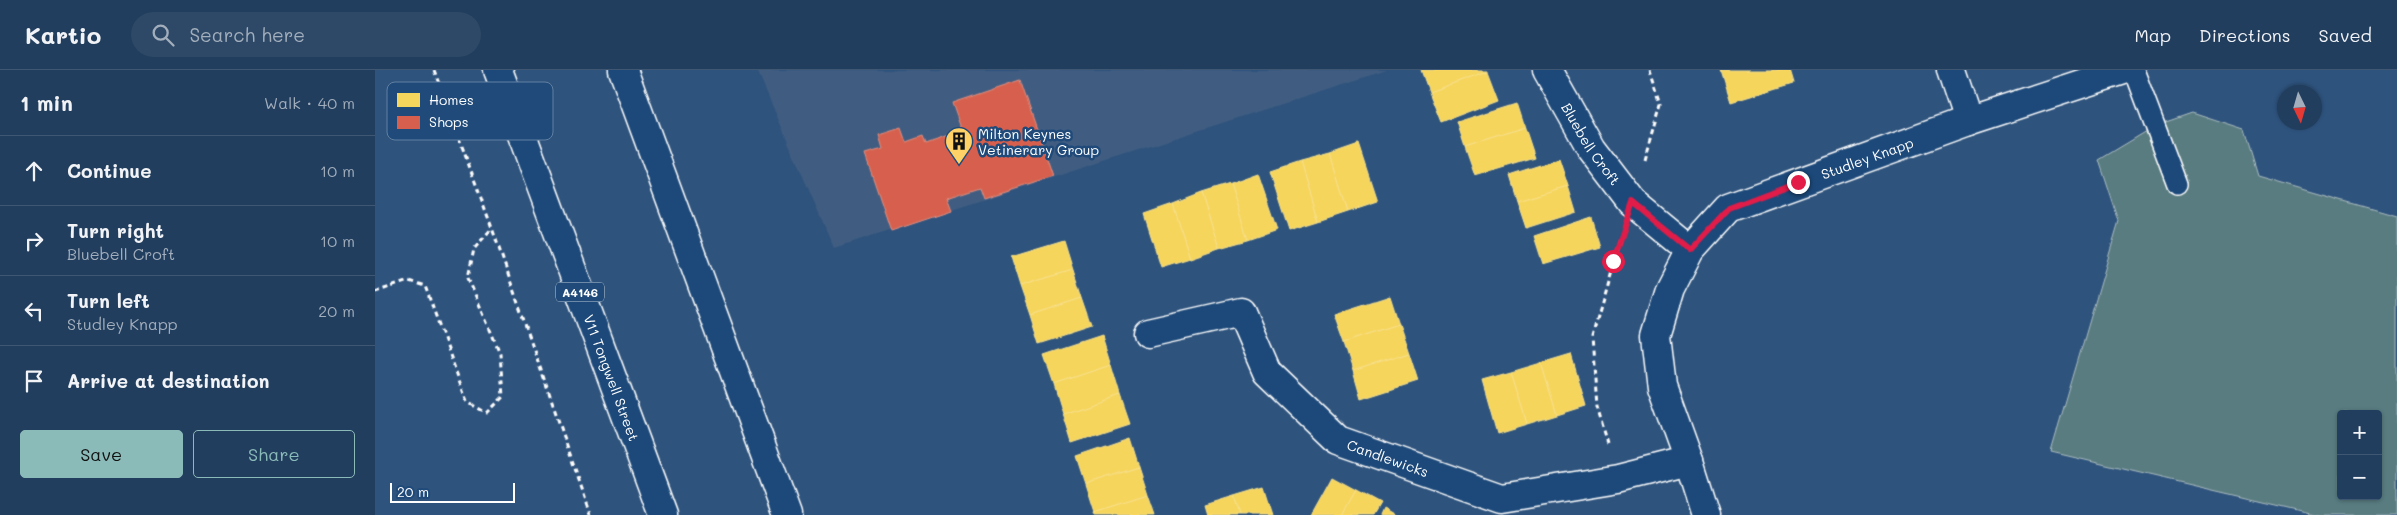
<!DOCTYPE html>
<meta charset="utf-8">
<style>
:root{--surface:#223e5e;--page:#2e4967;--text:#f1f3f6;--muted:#a2aebc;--line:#3f5773;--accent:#8bbbb9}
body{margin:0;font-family:Mali,sans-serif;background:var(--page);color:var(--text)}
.controls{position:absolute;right:15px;bottom:15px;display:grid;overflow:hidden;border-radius:5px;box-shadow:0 1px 4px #0004}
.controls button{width:45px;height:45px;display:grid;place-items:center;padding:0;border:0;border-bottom:1px solid var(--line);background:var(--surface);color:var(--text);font:25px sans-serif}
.compass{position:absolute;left:1902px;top:15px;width:45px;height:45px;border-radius:50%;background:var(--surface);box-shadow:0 1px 4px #0004;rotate:175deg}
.scale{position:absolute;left:15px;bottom:12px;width:125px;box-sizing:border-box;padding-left:5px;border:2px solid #fff;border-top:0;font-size:14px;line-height:18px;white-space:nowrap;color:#fff;-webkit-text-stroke:4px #1f4a7a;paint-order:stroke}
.stop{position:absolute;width:15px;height:15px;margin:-11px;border:4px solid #e11d48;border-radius:50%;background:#fff}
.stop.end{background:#e11d48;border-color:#fff;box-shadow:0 1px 5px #0008}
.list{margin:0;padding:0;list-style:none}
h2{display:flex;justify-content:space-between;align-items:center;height:65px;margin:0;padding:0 20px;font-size:21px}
h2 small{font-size:16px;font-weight:400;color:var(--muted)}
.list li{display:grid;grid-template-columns:32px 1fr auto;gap:15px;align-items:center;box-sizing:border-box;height:70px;padding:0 20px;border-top:1px solid var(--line)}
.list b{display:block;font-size:19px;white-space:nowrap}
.list p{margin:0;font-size:16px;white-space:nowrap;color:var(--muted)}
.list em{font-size:16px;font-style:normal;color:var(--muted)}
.actions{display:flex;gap:10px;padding:15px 20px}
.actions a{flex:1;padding:11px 0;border:1px solid var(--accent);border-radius:5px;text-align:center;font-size:18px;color:var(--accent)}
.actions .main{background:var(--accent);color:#111}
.icon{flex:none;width:28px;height:28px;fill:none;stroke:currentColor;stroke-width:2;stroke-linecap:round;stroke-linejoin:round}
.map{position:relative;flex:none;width:2022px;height:445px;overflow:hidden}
header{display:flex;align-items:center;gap:30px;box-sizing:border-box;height:70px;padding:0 25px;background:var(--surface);border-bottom:1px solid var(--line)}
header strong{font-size:24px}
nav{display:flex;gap:28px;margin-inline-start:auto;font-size:18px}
.search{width:350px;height:45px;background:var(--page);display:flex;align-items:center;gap:12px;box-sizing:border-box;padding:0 18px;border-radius:28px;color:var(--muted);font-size:19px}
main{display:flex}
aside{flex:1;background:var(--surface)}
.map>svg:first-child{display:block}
.built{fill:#415d81}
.green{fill:#597b80;stroke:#acbdc0;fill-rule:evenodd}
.homes{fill:#f6d55c;stroke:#f9e28d}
.shops{fill:#d6604d;stroke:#e29082}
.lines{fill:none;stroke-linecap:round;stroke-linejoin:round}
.service-casing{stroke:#fff;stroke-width:22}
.minor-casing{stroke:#fff;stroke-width:31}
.trunk-casing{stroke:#fff;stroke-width:31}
.path{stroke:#fff;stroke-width:3;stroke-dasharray:5 4;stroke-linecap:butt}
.service{stroke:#1f4a7a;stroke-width:19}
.minor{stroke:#1f4a7a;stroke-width:28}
.trunk{stroke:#1f4a7a;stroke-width:28}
.route{stroke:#e11d48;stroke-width:6}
.labels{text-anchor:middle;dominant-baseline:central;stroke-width:5;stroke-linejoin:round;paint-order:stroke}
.shield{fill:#1f4a7a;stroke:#bcc9d7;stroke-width:1}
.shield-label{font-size:12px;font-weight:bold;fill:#fff}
.poi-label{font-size:14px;fill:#fff;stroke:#1f4a7a;text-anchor:start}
.street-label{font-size:14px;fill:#fff;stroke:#1f4a7a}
.key{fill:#1f4a7a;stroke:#6280a2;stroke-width:1}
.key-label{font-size:14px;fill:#fff}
</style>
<header>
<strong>Kartio</strong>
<div class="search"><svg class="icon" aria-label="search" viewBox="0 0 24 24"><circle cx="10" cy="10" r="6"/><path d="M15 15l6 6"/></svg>Search here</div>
<nav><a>Map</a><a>Directions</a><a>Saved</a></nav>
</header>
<main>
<aside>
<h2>1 min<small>Walk · 40 m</small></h2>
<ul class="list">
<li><svg class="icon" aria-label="ahead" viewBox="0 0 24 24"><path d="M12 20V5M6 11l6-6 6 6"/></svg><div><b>Continue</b></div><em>10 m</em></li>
<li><svg class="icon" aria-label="right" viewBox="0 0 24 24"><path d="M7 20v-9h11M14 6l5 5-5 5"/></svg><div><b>Turn right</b><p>Bluebell Croft</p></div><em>10 m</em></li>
<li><svg class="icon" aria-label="left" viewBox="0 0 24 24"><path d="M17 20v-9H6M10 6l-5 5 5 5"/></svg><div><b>Turn left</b><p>Studley Knapp</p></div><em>20 m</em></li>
<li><svg class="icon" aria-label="arrive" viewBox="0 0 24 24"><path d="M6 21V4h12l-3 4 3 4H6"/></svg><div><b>Arrive at destination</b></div></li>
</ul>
<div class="actions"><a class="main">Save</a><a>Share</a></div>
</aside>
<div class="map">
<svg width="2022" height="445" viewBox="0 0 2022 445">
<rect width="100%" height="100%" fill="#2e537d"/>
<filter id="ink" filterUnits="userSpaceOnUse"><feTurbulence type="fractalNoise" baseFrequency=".02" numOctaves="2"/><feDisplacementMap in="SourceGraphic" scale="10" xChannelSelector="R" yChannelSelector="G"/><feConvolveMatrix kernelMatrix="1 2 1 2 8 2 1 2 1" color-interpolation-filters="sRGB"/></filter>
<g filter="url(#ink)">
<path class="built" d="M382 0H1012L459 178Z"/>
<path class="green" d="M1817 43 1869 60 1883 106 2022 146V445H1944L1676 382 1744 151 1724 90 1782 55ZM1966 344H2003V426H1966Z"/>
<g class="homes">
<path d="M1046 0H1113V1L1054 22Z"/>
<path d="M1346 0H1415L1419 13 1356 32Z"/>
<path d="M1113 1 1124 30 1066 52 1054 22Z"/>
<path d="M1142 33 1150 58 1090 77 1082 52Z"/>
<path d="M1150 58 1160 88 1100 106 1090 77Z"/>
<path d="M984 74 1003 132 973 142 955 84Z"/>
<path d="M955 84 973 142 943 152 925 92Z"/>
<path d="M1184 89 1193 116 1142 131 1134 105Z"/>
<path d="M925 92 943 152 914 161 895 102Z"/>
<path d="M883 104 902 160 873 170 855 114Z"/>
<path d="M855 114 873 170 844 178 826 123Z"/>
<path d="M1193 116 1201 142 1151 158 1142 131Z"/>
<path d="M826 123 844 178 815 188 798 134Z"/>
<path d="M798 134 815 188 786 197 769 144Z"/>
<path d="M1216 147 1225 177 1168 194 1159 166Z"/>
<path d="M689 171 698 200 645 216 636 187Z"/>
<path d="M698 200 707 228 655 245 645 216Z"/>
<path d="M1015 226 1024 254 969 272 959 244Z"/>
<path d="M707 228 717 257 664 274 655 245Z"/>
<path d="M1024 254 1034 283 978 301 969 272Z"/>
<path d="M727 266 736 295 679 314 669 285Z"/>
<path d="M1034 283 1043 311 986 329 978 301Z"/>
<path d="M1196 284 1211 336 1182 345 1166 293Z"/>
<path d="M1166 293 1182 345 1152 354 1136 302Z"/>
<path d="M736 295 745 325 688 344 679 314Z"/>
<path d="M1136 302 1152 354 1122 363 1107 310Z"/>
<path d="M745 325 755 354 697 373 688 344Z"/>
<path d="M755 368 764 397 711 414 702 386Z"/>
<path d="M764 397 773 425 720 442 711 414Z"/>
<path d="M957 407 981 420 967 445H936Z"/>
<path d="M889 417 898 445H865L859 426Z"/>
<path d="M981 420 1005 433 998 445H967Z"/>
<path d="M773 425 780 445H721L720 442Z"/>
<path d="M859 426 865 445H833L830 435Z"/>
<path d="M1008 438 1020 445H1005Z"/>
</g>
<path class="shops" d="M645 10 678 106 609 128 605 117 571 128 576 141 516 161 490 84 508 79 504 65 526 58 531 72 548 66 551 74 587 61 577 33Z"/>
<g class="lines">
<g class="service-casing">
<path id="service" d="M1759 0 1802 114"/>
</g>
<g class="minor-casing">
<g id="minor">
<path id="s1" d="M1172 0 1216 78 1258 133 1315 180"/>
<path d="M1576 0 1593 51"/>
<path id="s2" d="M773 263 866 242 892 302 963 370 1127 428 1243 409 1314 391"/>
<path id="s3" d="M1331 445 1314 391 1287 316 1281 265 1295 219 1315 180 1353 138 1593 51 1749 0"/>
</g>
</g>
<g class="trunk-casing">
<g id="trunk">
<path id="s4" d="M123 0 288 445"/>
<path d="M248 0 412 445"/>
</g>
</g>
<g class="path">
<path d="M59 0 117 158 216 445"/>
<path d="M1270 90 1286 34 1275 0"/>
<path d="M0 222 34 211 50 216 92 332 112 343 128 327 125 283 93 208 99 179 117 158"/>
<path d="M1233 375 1222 337 1217 268 1245 170"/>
</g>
<use href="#service" class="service"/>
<use href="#minor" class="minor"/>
<use href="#trunk" class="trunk"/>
</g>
</g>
<g class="lines" filter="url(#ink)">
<path class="route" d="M1238 191 1258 133 1315 180 1354 138 1423 112"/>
</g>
<defs>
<g id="building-pin" transform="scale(1.4375)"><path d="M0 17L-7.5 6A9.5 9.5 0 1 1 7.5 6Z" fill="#ffd166" stroke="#1f4a7a"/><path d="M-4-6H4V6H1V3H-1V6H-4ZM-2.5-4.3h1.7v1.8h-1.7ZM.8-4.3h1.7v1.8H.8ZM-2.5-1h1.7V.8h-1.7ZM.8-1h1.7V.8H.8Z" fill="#111"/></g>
</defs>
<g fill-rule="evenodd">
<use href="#building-pin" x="584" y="71"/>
</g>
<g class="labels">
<rect class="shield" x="181" y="212.5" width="48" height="19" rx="4"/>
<g class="shield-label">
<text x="205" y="222">A4146</text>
</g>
<g class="poi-label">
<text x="603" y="63">Milton Keynes<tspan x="603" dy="16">Vetinerary Group</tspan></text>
</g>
<g class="street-label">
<text stroke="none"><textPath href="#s1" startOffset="86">Bluebell Croft</textPath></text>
<text stroke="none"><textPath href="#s3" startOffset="484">Studley Knapp</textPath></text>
<text stroke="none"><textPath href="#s4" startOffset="328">V11 Tongwell Street</textPath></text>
<text stroke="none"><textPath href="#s2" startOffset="312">Candlewicks</textPath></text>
</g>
</g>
<rect x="12" y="12" width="166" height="58" rx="8" class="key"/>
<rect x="22" y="23" width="23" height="14" fill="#f6d55c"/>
<rect x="22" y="46" width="23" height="13" fill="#d6604d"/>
<g class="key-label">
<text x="54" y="35">Homes</text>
<text x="54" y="57">Shops</text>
</g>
</svg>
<div class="controls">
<button>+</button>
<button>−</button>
</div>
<svg class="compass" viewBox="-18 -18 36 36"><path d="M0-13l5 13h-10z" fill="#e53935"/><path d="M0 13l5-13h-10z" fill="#a2aebc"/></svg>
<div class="scale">20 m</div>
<div class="stop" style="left:1238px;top:191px"></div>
<div class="stop end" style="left:1423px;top:112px"></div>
</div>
</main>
